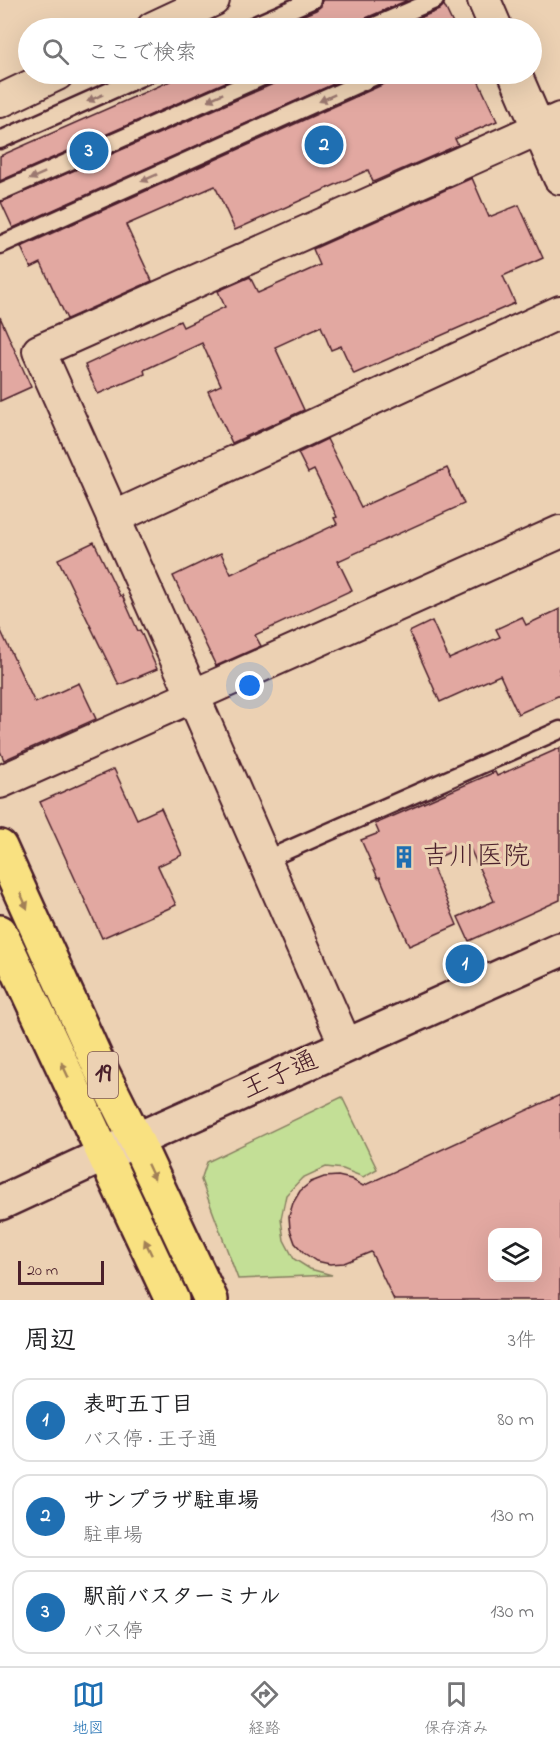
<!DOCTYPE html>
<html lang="ja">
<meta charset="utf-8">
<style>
:root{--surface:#fff;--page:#f6f6f6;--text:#202124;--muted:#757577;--line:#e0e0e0;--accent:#1f6fb2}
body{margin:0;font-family:"Indie Flower","Klee One",sans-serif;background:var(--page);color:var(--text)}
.controls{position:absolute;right:18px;bottom:18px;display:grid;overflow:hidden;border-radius:12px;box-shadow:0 6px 24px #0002}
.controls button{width:54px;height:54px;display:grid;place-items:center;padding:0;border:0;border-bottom:2px solid var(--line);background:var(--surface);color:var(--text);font:30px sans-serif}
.scale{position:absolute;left:18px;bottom:15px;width:86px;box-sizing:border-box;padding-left:6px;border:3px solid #4a1f2b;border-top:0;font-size:16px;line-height:21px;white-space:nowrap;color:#4a1f2b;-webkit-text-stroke:4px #ecd1b3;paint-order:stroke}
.you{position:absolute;left:250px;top:686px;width:21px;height:21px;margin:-15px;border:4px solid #fff;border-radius:50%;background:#1a73e8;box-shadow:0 0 0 9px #1a73e833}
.badge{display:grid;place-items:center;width:39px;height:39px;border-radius:50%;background:var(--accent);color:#fff;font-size:20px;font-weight:700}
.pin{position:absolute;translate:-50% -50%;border:3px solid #fff;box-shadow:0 2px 6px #0006}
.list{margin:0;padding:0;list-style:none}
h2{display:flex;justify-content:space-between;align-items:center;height:78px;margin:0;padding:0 24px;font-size:26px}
h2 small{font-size:20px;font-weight:400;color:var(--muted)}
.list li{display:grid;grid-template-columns:39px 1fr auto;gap:18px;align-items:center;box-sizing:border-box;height:84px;margin:0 12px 12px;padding:0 12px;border:2px solid var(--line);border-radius:18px}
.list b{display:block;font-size:22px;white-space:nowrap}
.list p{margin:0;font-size:20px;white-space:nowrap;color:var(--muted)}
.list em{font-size:20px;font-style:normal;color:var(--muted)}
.icon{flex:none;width:33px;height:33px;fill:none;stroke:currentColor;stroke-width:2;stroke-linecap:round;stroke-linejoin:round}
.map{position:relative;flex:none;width:560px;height:1300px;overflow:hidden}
.search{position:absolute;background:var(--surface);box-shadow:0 6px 24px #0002;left:18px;right:18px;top:18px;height:66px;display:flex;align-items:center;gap:15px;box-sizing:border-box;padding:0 21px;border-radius:33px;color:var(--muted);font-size:22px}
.sheet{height:366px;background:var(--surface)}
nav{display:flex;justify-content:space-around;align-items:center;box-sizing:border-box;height:84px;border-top:2px solid var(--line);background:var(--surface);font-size:16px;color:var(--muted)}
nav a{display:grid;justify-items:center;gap:3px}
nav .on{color:var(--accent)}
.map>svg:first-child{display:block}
.green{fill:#c3df96;stroke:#867f60;stroke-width:1.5}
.building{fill:#e2a8a1;stroke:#4a1f2b;stroke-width:1.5;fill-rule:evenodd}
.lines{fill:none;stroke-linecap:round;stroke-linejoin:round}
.service-casing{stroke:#4a1f2b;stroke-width:21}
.minor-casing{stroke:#4a1f2b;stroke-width:36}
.tertiary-casing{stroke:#4a1f2b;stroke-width:38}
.primary-casing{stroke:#4a1f2b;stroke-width:38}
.service{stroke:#ecd1b3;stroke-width:16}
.minor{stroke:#ecd1b3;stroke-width:32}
.tertiary{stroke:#ecd1b3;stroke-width:33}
.primary{stroke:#f9e181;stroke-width:33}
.oneway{fill:#9b786f}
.oneway2{fill:#a28056}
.labels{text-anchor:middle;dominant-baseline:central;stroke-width:6;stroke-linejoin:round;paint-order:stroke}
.shield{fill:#ecd1b3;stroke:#7b5454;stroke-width:1.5}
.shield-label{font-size:26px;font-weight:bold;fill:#4a1f2b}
.poi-label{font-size:27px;fill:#4a1f2b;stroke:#ecd1b3;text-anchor:start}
.street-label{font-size:27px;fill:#4a1f2b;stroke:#ecd1b3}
</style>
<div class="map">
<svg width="560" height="1300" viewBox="0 0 560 1300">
<rect width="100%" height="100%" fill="#ecd1b3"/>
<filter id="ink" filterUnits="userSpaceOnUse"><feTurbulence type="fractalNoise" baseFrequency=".0167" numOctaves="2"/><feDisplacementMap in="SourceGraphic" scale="12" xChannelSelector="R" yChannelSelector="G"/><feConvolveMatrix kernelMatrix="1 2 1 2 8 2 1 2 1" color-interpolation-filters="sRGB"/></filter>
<g filter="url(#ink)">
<path class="green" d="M342 1097 377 1169 363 1177 343 1169 326 1167 302 1178 286 1195 281 1219 284 1240 294 1259 310 1269 332 1275 238 1279 201 1180 207 1162Z"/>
<g class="building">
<path d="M322 0H408L366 18 361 22 360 28H273L316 10 321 6Z"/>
<path d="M444 5 455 28H395L439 10Z"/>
<path d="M186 74H244L0 181V156Z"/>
<path d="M279 74H356L13 228 1 202 273 84 278 80Z"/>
<path d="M390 74H475L497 121 455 139 458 145 373 182 368 170 235 230 215 186 126 225 152 281 67 319 41 263 31 268 21 247 384 84 389 80Z"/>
<path d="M472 178 489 217 519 205 543 258 503 276 515 303 354 374 341 346 331 350 321 326 275 347 304 410 232 443 208 391 221 385 202 343 144 370 145 374 98 394 85 365 180 321 183 327 225 307 218 291 250 277 258 293 320 265 313 249Z"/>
<path d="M0 317 31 387 0 401Z"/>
<path d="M327 439 361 507 447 468 464 504 338 561 352 590 255 635 261 646 216 666 173 576 221 553 231 574 337 524 334 518 337 517 314 470 308 473 298 453Z"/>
<path d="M94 542 120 596 122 595 138 631 140 630 157 669 119 685 58 559Z"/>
<path d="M560 609V695L518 714 500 675 440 702 409 632 432 621 449 659 500 637 496 629 522 617 526 625Z"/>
<path d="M0 629 35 703 79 683 96 719 4 760 0 751Z"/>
<path d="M560 748V900L469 941 458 917 494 901 468 844 430 861 457 925 409 946 380 877 378 878 361 840 379 833 375 824 495 772 497 776Z"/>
<path d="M114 769 137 819 161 808 182 855 158 866 176 905 102 938 40 802Z"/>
<path d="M560 1095V1300H394L371 1252 344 1263 330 1264 316 1261 304 1253 295 1243 290 1229 289 1216 293 1203 300 1191 311 1182 324 1177 338 1176 351 1179 363 1186ZM492 1233H537V1278H492Z"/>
</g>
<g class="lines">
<g class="service-casing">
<g id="service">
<path d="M248 28 312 0"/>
<path d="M370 28 435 0"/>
<path d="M0 140 148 74"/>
<path d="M0 192 269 74"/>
<path d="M0 245 380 74"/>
<path d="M265 860 560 730"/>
</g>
</g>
<g class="minor-casing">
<g id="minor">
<path d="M484 0 496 28"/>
<path d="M153 28 213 0"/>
<path d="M515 74 560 178"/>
<path d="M0 101 57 74"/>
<path d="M113 518 560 312"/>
<path d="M0 782 560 532"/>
<path d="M346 1046 193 696 39 351 560 119"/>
</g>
</g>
<g class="tertiary-casing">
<path id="tertiary" d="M0 1203 136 1140 560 950"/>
</g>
<g class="primary-casing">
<g id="primary">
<path d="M0 847 100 1068 136 1140 211 1300"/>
<path d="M0 932 172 1300"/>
</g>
</g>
<use href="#service" class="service"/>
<use href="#minor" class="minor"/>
<use href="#tertiary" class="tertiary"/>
<use href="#primary" class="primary"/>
</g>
<defs><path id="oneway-solid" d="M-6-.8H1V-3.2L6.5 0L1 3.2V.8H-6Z" transform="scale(1.5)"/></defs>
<g class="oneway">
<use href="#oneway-solid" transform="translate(215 97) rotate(156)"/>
<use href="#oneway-solid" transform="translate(95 98) rotate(156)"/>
<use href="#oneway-solid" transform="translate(327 98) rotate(156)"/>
<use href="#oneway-solid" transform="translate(37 176) rotate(156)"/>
<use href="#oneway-solid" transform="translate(149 178) rotate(156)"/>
</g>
<g class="oneway2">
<use href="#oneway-solid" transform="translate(24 901) rotate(66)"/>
<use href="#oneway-solid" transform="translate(65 1070) rotate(-115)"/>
<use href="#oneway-solid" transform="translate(151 1172) rotate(65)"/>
<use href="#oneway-solid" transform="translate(148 1247) rotate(-115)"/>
</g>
</g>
<defs>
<g id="building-bare" transform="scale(1.8)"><path d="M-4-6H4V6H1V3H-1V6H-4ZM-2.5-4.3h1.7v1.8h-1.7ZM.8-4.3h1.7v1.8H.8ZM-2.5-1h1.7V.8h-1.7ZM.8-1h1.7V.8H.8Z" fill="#1f6fb2" stroke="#ecd1b3" stroke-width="2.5" paint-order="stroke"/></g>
</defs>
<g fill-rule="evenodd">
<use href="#building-bare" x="404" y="857"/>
</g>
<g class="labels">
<rect class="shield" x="88" y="1052" width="30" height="46" rx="4.5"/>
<g class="shield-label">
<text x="103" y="1075">19</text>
</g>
<g class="poi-label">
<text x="422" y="857">吉川医院</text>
</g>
<g class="street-label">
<text transform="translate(280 1076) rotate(-24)">王子通</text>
</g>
</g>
</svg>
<div class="controls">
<button><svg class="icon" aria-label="layers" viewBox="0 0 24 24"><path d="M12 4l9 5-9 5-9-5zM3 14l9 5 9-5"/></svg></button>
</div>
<div class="scale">20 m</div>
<div class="you"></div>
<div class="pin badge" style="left:465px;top:964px">1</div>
<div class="pin badge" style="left:324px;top:145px">2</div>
<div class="pin badge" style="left:89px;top:151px">3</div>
<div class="search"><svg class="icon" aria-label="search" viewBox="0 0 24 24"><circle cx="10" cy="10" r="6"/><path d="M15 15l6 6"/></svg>ここで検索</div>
</div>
<section class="sheet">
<h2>周辺<small>3件</small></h2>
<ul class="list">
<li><span class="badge">1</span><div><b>表町五丁目</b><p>バス停 · 王子通</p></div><em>80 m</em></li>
<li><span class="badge">2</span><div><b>サンプラザ駐車場</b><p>駐車場</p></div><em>130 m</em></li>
<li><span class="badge">3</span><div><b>駅前バスターミナル</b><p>バス停</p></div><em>130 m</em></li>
</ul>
</section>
<nav>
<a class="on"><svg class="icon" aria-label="map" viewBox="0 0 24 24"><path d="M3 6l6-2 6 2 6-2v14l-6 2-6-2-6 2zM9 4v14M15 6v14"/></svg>地図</a>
<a><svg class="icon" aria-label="directions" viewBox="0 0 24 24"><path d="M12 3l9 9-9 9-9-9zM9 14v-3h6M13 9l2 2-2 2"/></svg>経路</a>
<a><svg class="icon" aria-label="saved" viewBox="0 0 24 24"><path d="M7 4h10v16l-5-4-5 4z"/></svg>保存済み</a>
</nav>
